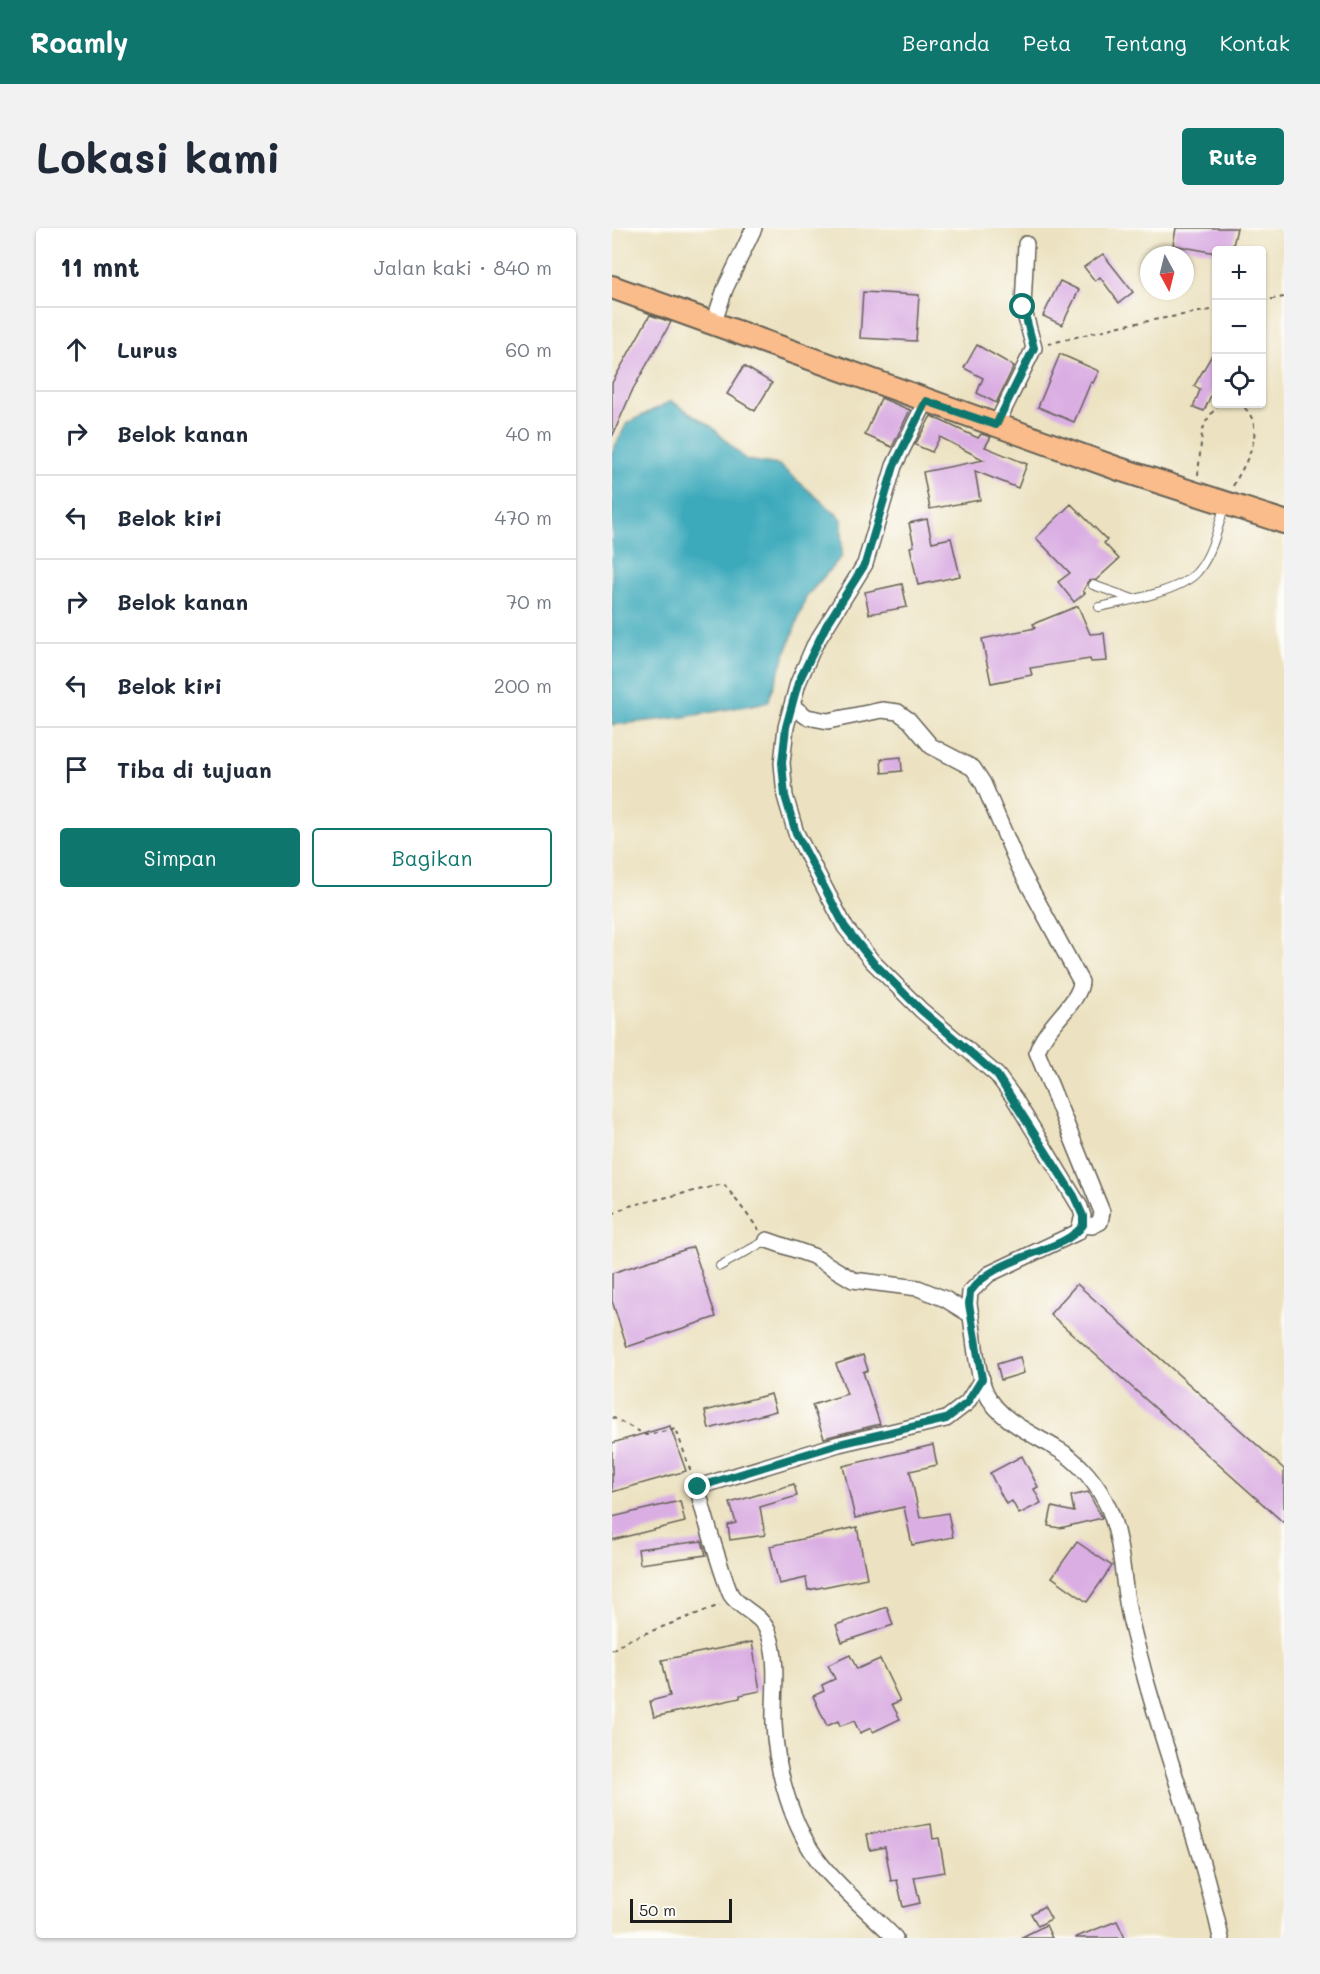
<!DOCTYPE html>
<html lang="id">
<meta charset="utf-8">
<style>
:root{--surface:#fff;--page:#f2f2f3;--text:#1f2937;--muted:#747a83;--line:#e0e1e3;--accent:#0f766e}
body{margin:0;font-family:Mali,sans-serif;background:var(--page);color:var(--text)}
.controls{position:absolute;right:18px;top:18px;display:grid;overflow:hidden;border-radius:6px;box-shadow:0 2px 4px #0004}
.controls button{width:54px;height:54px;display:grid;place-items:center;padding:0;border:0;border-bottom:2px solid var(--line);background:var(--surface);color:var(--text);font:30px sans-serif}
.compass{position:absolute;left:528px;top:18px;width:54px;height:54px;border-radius:50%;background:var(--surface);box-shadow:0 2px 4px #0004;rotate:173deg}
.scale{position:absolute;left:18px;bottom:15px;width:102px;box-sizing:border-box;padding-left:6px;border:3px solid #1c1c1c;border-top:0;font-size:16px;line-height:21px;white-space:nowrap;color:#1c1c1c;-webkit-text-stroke:4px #fdfcf7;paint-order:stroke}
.stop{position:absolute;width:18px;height:18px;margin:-14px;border:4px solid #0f766e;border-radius:50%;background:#fff}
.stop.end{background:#0f766e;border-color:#fff;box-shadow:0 2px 6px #0008}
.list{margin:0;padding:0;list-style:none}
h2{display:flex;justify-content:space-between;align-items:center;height:78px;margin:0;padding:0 24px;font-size:26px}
h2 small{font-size:20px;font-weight:400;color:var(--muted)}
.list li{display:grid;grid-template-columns:39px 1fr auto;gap:18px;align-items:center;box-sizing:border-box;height:84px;padding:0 24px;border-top:2px solid var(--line)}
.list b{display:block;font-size:22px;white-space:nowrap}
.list em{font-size:20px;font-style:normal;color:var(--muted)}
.actions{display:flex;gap:12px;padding:18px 24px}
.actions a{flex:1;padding:14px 0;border:2px solid var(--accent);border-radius:6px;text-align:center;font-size:21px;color:var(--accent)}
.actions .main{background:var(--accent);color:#fff}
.icon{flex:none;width:33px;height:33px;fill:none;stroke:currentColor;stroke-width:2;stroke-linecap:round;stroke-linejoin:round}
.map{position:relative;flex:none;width:672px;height:1710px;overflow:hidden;border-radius:6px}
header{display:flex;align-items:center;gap:36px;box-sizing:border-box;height:84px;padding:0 30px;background:var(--accent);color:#fff}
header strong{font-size:28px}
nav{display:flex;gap:33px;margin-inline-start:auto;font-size:21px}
.intro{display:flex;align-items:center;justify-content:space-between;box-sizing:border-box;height:144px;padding:0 36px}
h1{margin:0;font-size:42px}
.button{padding:15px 27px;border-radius:6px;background:var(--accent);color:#fff;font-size:21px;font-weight:700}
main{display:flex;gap:36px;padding:0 36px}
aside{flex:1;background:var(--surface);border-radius:6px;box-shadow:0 2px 4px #0004}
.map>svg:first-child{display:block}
.water{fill:#3daabc;stroke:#2c636c;stroke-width:1.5}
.building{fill:#daaee3}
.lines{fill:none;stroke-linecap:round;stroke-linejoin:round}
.lane-casing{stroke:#656156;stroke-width:10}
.street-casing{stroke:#656156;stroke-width:18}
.primary-casing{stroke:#656156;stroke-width:26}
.path{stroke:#656156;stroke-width:2;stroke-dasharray:4.5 4.5;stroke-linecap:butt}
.lane{stroke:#fff;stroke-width:8}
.street{stroke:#fff;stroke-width:15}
.primary{stroke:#f9bc8a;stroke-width:22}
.route{stroke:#0f766e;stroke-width:8}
</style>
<header>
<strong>Roamly</strong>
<nav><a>Beranda</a><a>Peta</a><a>Tentang</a><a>Kontak</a></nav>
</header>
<div class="intro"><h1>Lokasi kami</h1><a class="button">Rute</a></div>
<main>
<aside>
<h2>11 mnt<small>Jalan kaki · 840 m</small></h2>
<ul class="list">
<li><svg class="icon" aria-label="ahead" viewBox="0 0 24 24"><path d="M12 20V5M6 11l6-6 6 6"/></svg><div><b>Lurus</b></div><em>60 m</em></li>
<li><svg class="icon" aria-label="right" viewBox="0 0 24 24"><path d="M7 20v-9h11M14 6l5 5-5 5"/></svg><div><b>Belok kanan</b></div><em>40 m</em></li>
<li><svg class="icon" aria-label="left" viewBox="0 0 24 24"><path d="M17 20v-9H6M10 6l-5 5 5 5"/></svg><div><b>Belok kiri</b></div><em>470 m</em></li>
<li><svg class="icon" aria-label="right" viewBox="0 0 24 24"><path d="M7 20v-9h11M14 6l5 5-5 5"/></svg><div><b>Belok kanan</b></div><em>70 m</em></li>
<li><svg class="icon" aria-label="left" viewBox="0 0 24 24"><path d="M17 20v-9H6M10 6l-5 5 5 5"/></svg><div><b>Belok kiri</b></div><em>200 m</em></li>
<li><svg class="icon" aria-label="arrive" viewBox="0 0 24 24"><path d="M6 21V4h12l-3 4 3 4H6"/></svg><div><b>Tiba di tujuan</b></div></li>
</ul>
<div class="actions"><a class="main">Simpan</a><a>Bagikan</a></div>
</aside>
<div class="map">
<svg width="672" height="1710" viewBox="0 0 672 1710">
<rect width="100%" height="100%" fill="#fdfcf7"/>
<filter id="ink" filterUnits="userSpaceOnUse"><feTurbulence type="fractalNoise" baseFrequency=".0167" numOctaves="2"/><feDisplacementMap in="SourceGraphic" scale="12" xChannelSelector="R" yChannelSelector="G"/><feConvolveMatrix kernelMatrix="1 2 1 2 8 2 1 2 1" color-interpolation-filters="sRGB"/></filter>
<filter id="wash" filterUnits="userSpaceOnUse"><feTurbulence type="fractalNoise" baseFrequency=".008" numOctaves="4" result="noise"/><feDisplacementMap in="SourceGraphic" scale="24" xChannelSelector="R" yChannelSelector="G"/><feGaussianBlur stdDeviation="1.35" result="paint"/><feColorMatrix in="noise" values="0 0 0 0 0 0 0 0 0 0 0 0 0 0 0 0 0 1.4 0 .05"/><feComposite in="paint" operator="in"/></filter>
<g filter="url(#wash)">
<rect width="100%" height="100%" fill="#ece2c1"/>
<path class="water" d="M59 173 99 198 134 232 167 237 230 291V328L194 369 156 474 72 489 0 497V224L15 195Z"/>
<g id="blocks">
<g class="building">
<path d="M564 0H625L620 22H604V25L561 17Z"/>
<path d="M491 26 521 64 507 75 488 49 483 53 472 39Z"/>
<path d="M448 53 467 62 450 97 431 88Z"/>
<path d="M251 64 307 67 304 113 248 110Z"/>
<path d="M38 87 59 94 21 161 0 209V155Z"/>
<path d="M365 117 402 138 384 175 365 165 371 150 352 140Z"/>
<path d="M604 120V156L592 183 581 179 588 162 582 158Z"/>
<path d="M448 126 487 143 481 155 479 154 462 194 426 179Z"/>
<path d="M132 138 160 155 143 183 115 166Z"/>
<path d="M269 170 298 182 280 219 253 207Z"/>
<path d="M319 188 366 210 369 206 379 209 373 219 415 236 406 260 363 243 368 272 318 281 311 244 372 232 328 209 320 224 303 217Z"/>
<path d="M459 276 495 312 492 315 507 331 484 352 477 353 471 363 473 365 462 374 446 354 458 345 424 310Z"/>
<path d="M315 291 320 314 339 310 348 348 306 357 298 319 302 318 297 295Z"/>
<path d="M290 356 295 379 257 386 253 364Z"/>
<path d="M466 378 478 406 492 405 495 433 479 434 478 431 418 440 420 447 379 455 370 411 423 400 421 396Z"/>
<path d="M289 529 290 543 270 545 269 531Z"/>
<path d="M81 1019 104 1089 15 1119 0 1073V1045Z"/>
<path d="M465 1056 672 1241V1295L438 1086Z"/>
<path d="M251 1127 256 1142 251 1144 268 1196 212 1210 200 1177 235 1166 224 1136Z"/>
<path d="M408 1129 412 1145 389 1152 385 1136Z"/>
<path d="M159 1166 164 1183 97 1201 93 1183Z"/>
<path d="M58 1198 74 1243 0 1264V1215Z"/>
<path d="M321 1217 325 1237 298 1243 308 1290 336 1285 341 1309 300 1317 292 1279 243 1290 231 1238Z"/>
<path d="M410 1228 426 1259 422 1261 429 1275 407 1286 400 1273 394 1276 378 1245Z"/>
<path d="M182 1256 185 1268 148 1279 153 1307 118 1312 116 1297 124 1295 118 1275Z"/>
<path d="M476 1264 490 1290 448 1300 436 1298 440 1279 462 1284 459 1268Z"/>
<path d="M68 1273 73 1294 0 1312V1289Z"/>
<path d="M245 1299 255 1350 196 1362 194 1350 167 1356 158 1318Z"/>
<path d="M90 1313 94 1327 28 1336 26 1321Z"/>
<path d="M465 1314 500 1338 475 1374 440 1349Z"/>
<path d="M275 1379 281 1397 230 1414 224 1397Z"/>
<path d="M140 1414 148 1463 128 1467V1470L42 1489 38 1473 58 1468 50 1432Z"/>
<path d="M238 1427 245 1441 268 1431 288 1473 280 1476 288 1491 261 1504 259 1500 248 1505 242 1493 228 1498 226 1493 215 1498 201 1468 212 1463 210 1457 223 1451 216 1437Z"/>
<path d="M319 1596 321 1611 327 1610 333 1644 302 1649 308 1675 291 1679 285 1652 279 1653 273 1619 258 1622 255 1606Z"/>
<path d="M432 1678 439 1691 426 1698 419 1686Z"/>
<path d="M505 1693 513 1710H464V1709Z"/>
<path d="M434 1697 440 1710H408Z"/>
</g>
</g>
</g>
<g filter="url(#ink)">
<use href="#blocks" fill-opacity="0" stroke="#656156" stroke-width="1.5"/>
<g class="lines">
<g class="lane-casing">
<g id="lane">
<path d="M481 357 521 371"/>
<path d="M487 379C511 374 571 363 586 343 600 326 606 300 612 279"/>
<path d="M108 1038 155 1012"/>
</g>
</g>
<g class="street-casing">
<g id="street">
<path d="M101 97 113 61 142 0"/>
<path d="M314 173 282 238 253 336 202 418 186 455 174 499 170 535 173 568 184 605 233 699 260 733 309 782 385 847 402 870 468 979 471 988 466 1004 377 1046 358 1064 357 1076C362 1102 363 1140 374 1165 387 1192 420 1206 444 1220 467 1233 486 1256 497 1281 509 1310 510 1343 515 1374 519 1399 527 1424 533 1449 557 1536 590 1621 609 1710"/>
<path d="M384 197 422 120 411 79 414 16"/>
<path d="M180 478 195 489 216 493 270 482 286 484 297 492 319 518 361 540 371 555 407 639 469 754C468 774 433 798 425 824L490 984 488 994 480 998 471 997"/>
<path d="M155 1012 201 1028 241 1052 306 1060 333 1071 359 1087"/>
<path d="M283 1710C259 1685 230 1663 209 1636 180 1600 164 1542 162 1496 161 1466 167 1435 157 1406 150 1386 129 1382 119 1367 114 1358 86 1269 86 1259L227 1216 334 1191 355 1175 370 1151"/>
</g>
</g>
<g class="primary-casing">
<path id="primary" d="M0 59 507 241 672 294"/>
</g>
<g class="path">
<path d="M650 73 672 69"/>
<path d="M436 116 508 98 604 81"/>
<path d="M586 247 590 205 593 195 606 176"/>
<path d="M621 258C634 234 658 198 628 176"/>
<path d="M0 986 17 978 112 956 147 1002"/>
<path d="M0 1189 34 1207 64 1201 80 1247"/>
<path d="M0 1422 16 1412 108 1377"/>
</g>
<use href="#lane" class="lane"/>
<use href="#street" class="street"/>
<use href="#primary" class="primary"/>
</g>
</g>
<g class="lines" filter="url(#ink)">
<path class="route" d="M86 1259 227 1216 334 1191 355 1175 370 1151 357 1076 358 1064C383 1027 452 1025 471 997V988L462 968 385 847 309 782 260 733 233 699 184 605 173 568 170 535 174 499 186 455 214 398 253 336 282 238 314 173 384 197 422 120 411 79"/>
</g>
</svg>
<div class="controls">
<button>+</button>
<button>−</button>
<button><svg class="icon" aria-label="locate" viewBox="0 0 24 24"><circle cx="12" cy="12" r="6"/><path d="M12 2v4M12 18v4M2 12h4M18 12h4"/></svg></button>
</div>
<svg class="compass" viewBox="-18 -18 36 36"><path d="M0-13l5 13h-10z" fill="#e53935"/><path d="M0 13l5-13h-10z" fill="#747a83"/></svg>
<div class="scale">50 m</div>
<div class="stop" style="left:411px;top:79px"></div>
<div class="stop end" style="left:86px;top:1259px"></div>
</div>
</main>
